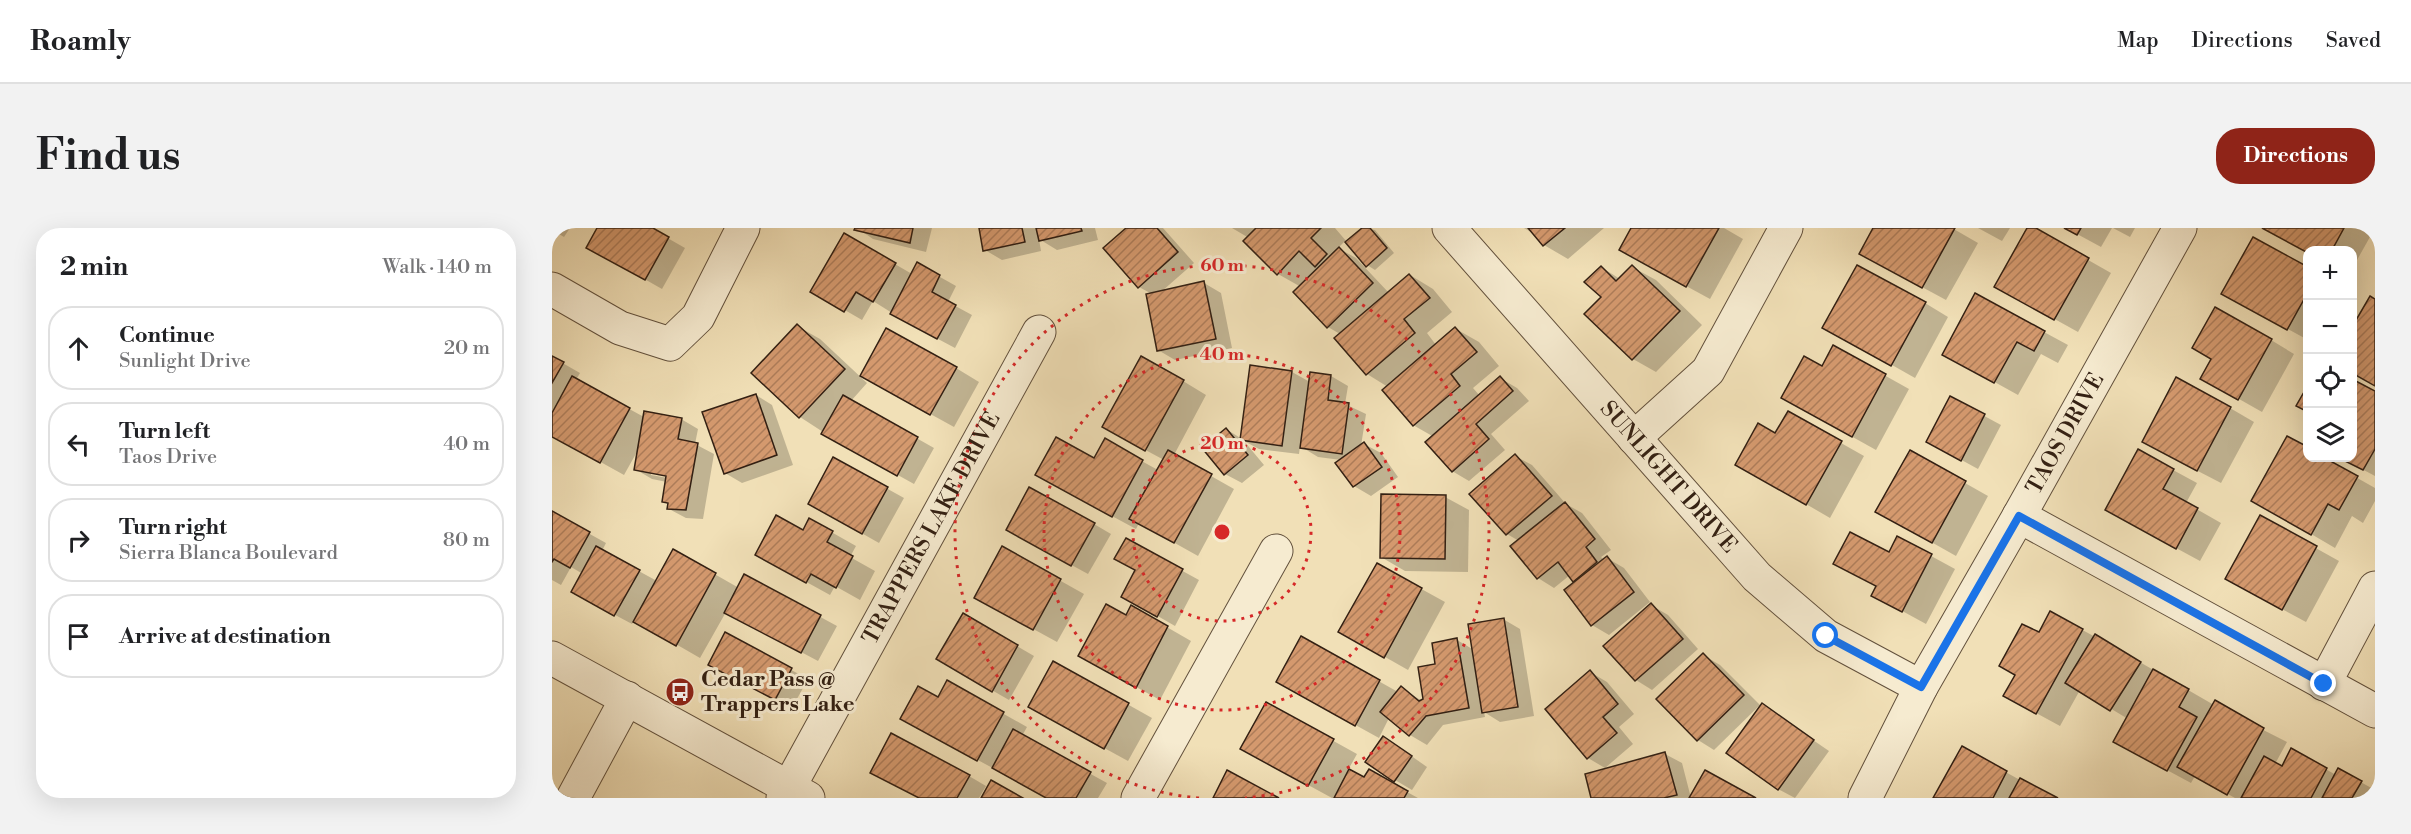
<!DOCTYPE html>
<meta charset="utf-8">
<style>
:root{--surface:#fff;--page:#f2f2f2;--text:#202124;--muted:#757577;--line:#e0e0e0;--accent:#8f2418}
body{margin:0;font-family:"Libre Bodoni",serif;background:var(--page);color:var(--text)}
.controls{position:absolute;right:18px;top:18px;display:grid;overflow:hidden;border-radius:12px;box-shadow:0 6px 24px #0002}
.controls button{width:54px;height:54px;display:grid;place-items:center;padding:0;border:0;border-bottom:2px solid var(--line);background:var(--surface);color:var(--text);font:30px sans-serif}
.stop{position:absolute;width:18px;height:18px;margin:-14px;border:4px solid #1a73e8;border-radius:50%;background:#fff}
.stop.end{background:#1a73e8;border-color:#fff;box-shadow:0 2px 6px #0008}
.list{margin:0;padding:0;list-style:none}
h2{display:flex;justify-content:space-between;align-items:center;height:78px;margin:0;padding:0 24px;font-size:26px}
h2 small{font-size:20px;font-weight:400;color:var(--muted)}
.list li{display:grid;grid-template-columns:39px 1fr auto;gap:18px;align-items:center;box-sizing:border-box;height:84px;margin:0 12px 12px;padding:0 12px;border:2px solid var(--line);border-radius:24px}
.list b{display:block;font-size:22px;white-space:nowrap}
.list p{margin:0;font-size:20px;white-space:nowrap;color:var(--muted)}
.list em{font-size:20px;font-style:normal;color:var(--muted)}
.icon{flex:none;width:33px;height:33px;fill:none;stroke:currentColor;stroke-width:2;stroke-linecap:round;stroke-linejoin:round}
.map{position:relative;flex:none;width:1823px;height:570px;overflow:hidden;border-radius:24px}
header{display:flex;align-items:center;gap:36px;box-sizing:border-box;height:84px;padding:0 30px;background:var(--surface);border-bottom:2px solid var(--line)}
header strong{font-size:28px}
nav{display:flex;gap:33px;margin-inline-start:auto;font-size:21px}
.intro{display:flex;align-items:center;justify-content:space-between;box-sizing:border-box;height:144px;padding:0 36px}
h1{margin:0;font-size:42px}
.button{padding:15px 27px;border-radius:24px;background:var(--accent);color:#fff;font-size:21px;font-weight:700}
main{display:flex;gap:36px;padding:0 36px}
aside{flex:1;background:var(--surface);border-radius:24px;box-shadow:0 6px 24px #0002}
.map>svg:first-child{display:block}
.shadow{fill:#0003;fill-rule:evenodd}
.building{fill:url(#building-hatch);stroke:#332013;stroke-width:1.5}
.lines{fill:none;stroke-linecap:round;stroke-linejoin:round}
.minor-casing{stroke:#62503c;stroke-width:35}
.minor{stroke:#f6ebd0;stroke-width:33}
.route{stroke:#1a73e8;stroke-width:8}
.ring{fill:none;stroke:#d62828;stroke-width:3;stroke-dasharray:3 6}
.labels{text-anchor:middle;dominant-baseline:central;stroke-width:6;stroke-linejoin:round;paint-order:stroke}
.street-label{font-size:22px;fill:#332013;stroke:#f6ebd0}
.poi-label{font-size:22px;font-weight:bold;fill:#332013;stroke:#f6ebd0;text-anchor:start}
.centre{fill:#d62828;stroke:#f6ebd0;stroke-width:3}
.ring-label{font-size:18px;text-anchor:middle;font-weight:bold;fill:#d62828;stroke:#f6ebd0;stroke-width:6;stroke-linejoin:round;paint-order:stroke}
</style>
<header>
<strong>Roamly</strong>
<nav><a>Map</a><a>Directions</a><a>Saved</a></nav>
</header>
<div class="intro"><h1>Find us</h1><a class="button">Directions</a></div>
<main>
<aside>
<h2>2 min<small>Walk · 140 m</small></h2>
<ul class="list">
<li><svg class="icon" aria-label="ahead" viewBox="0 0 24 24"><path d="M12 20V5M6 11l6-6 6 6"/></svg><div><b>Continue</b><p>Sunlight Drive</p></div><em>20 m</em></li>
<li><svg class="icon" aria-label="left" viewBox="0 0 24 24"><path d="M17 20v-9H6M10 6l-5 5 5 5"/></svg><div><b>Turn left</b><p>Taos Drive</p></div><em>40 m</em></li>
<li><svg class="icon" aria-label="right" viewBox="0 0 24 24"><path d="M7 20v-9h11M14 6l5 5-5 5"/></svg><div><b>Turn right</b><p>Sierra Blanca Boulevard</p></div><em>80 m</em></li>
<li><svg class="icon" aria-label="arrive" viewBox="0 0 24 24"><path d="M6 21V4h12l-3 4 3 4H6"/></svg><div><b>Arrive at destination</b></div></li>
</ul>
</aside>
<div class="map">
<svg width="1823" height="570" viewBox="0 0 1823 570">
<defs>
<pattern id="building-hatch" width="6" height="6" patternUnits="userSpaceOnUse" patternTransform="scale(1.5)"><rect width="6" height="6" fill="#d4996e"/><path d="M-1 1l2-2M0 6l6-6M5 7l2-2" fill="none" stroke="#ad7c59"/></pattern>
</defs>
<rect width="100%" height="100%" fill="#f1e0b7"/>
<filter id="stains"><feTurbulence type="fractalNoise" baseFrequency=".00333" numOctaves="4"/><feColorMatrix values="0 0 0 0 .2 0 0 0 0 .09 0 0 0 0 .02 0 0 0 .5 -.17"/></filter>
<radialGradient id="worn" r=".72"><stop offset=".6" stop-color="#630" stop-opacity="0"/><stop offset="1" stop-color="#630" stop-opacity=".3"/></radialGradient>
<g class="shadow">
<path d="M0 0H18L12 9 0 2Z"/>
<path d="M47 0H98L133 20 110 61 36 19Z"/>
<path d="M305 0H380L374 24 321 11Z"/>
<path d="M428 0H543L546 12 505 22 487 11 489 23 450 32 433 22Z"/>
<path d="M577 0H611L642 35 609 64 652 55 669 65 680 120 623 132 606 122 600 66 587 59Z"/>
<path d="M680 0H783L795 14 812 0 823 2 842 25 823 42 815 37 793 13 786 20 804 30 837 65 858 47 881 61 900 84 875 105 884 117 904 101 927 114 947 138 921 160 928 168 948 150 965 160 977 173 939 206 953 222 917 253 900 243 882 209 861 197 836 159 815 146 788 106 776 99 749 59 726 46 697 10Z"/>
<path d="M972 0H1052L1016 31 992 17 984 7Z"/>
<path d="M1080 0H1172L1191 11 1158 71 1092 35Z"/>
<path d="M1323 0H1400L1426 15 1394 72 1333 39Z"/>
<path d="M1426 0H1458L1450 13Z"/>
<path d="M1477 0H1480L1559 45 1526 104 1468 72Z"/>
<path d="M1514 0H1560L1549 19Z"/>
<path d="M1561 0H1583L1578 9Z"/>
<path d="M1713 0H1823L1800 41V22H1756Z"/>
<path d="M293 7 360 46 365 36 404 58 396 74 420 87 403 120 356 95 321 73 310 92 260 63Z"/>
<path d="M1049 39 1068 51 1080 39 1104 52 1150 97 1104 144 1081 131 1034 86 1051 69Z"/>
<path d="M1756 40V112L1695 79Z"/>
<path d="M1373 75 1396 89 1363 150 1294 111Z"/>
<path d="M245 98 268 111 315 155 299 173 382 220 362 256 288 215 248 189Z"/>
<path d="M1492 104 1516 117 1506 135 1489 126 1466 167 1392 126Z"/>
<path d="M1719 112 1742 126 1710 184 1650 150Z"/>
<path d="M1282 119 1357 161 1324 222 1254 183 1270 140Z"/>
<path d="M0 129 28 145 24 152 92 189 129 191 146 201 143 216 162 226 151 291 134 290 117 281V277L111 273 115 254 100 251 83 241 86 222 72 247 0 207ZM99 244 122 248V251L99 247Z"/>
<path d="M700 138 740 144 758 154 759 146 779 148 796 158 793 176 814 186 809 218 812 216 829 225 846 249 819 268 802 258 785 235 789 232 766 229 748 218 747 226 707 221 692 213 712 237 690 255 673 246 674 201 690 211Z"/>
<path d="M404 140 427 154 402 199 333 161Z"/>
<path d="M631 153 654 167 622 227 682 261 646 328 587 295 584 301 508 260 543 232 553 213 606 242 612 232 575 212Z"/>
<path d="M1823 165V248L1789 230H1800Z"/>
<path d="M204 167 220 177 241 237 190 255 173 245Z"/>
<path d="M1399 170 1449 197 1426 241 1393 223Z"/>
<path d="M1678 180 1702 194 1669 255 1615 227Z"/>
<path d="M1236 185 1312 228 1278 290 1185 236 1224 207Z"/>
<path d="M963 228 980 237 1014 276 1030 285 1059 322 1049 329 1052 332 1055 330 1072 340 1098 374 1057 407 1040 397 1024 355 1018 347 1002 360 986 350 967 313 955 306 920 266Z"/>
<path d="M1756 230H1770L1823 260V273L1811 295 1800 288 1783 320 1701 272Z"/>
<path d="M282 231 352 270 327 315 258 276Z"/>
<path d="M1621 242 1645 255 1634 275 1669 295 1648 333 1578 295Z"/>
<path d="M1413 255 1436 268 1404 328 1349 297Z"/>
<path d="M893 269 917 282 916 344 853 343 829 329Z"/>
<path d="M0 285 54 315 50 323 105 353 122 323 187 360 193 348 285 398 266 433 174 384 148 430 82 392 80 396 37 373 31 346 19 339 9 357 0 352Z"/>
<path d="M1708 289 1787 333 1754 394 1698 364Z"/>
<path d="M258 292 304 318 298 329 323 343 308 372 283 358 278 367 229 340Z"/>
<path d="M542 296 559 306 536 346 472 311Z"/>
<path d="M1346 310 1403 341 1374 396 1321 367Z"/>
<path d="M574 312 647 352 623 398 571 368 585 342Z"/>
<path d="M450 320 532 366 505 414 447 382Z"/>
<path d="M826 337 893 374 856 442 812 417Z"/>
<path d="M1099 377 1116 387 1146 421 1100 462 1084 452Z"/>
<path d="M580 379 639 413 608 472 551 441Z"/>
<path d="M1499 385 1560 418 1662 477 1735 514 1723 536 1730 540 1740 522 1784 547 1787 542 1823 562V570H1683L1643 548 1639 555 1587 527 1576 491 1528 462 1508 498 1477 481 1487 407Z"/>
<path d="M411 387 482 428 457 472 386 431Z"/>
<path d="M951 391 968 401 982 488 948 494 932 484 933 489 891 497 875 517 858 507 837 490 827 510 749 467 750 410 846 464 849 460 870 473 885 437 905 412 922 422Z"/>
<path d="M174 407 256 451 240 480 175 446Z"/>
<path d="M1151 427 1168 437 1208 477 1162 522 1146 512Z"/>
<path d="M502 435 600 490 576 533 501 492Z"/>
<path d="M1038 444 1055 454 1082 486 1067 499 1081 516 1053 540 1036 530Z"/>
<path d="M395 454 475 499 470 508 555 555 546 570H496L374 504Z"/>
<path d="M715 476 805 526 796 542 813 551 817 543 866 570H780L714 534Z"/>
<path d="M1210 477 1277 523 1243 570 1226 561Z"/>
<path d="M848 520 875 539 860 562 843 552Z"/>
<path d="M1410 520 1468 552 1503 570H1383Z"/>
<path d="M1113 526 1130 535 1139 570H1201H1041Z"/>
<path d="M417 548 434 558 427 570H368Z"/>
</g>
<g class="building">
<path d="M45 0H101L117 9 93 52 34 20Z"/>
<path d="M303 0H361L358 15 302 2Z"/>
<path d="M427 0H470L473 14 431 23Z"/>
<path d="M484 0H529L530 3 487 13Z"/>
<path d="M574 0H605L626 24 586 60 551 20Z"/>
<path d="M704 0H769L759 10 775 26 763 39 747 23 725 47 691 13Z"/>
<path d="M810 0H818L835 20 814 39 793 14Z"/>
<path d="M976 0H1013L991 18Z"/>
<path d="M1079 0H1167L1134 59 1067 22Z"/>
<path d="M1321 0H1403L1370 60 1307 26Z"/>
<path d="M1475 0H1484L1537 30 1502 92 1442 59Z"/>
<path d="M1512 0H1529L1525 7Z"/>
<path d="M1710 0H1792L1780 22H1756V25Z"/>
<path d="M292 5 344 35 321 74 304 64 292 84 258 64Z"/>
<path d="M1701 9 1756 39V64L1735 102 1669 66Z"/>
<path d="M787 19 821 55 775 100 741 64Z"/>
<path d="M365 34 388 47 380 64 404 77 385 111 338 86Z"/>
<path d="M1080 37 1128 83 1080 132 1032 86 1049 69 1032 54 1049 38 1064 53Z"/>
<path d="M1305 37 1374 74 1339 138 1270 100Z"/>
<path d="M857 46 878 70 852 91 863 105 814 147 782 110Z"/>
<path d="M652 53 664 111 605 123 594 66Z"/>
<path d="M1423 65 1493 103 1482 123 1465 114 1442 155 1390 127Z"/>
<path d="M1818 68 1823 71V158L1800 145V99Z"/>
<path d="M1663 79 1720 111 1686 172 1648 151 1659 131 1640 120Z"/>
<path d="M245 96 293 141 247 190 199 145Z"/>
<path d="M903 99 925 124 899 146 908 158 861 198 830 162Z"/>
<path d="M334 100 405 139 378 187 308 148Z"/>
<path d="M1281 117 1334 146 1300 209 1229 170 1252 128 1270 138Z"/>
<path d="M0 128 12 134 0 155Z"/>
<path d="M589 128 632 152 593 223 550 199Z"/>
<path d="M698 137 740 143 730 218 688 212Z"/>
<path d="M758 144 779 147 776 172 797 175 790 226 748 220Z"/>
<path d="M20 148 78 180 48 235 0 209V185Z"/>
<path d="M948 148 961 163 924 196 937 211 900 244 873 214Z"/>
<path d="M1624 149 1679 179 1645 243 1590 214Z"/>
<path d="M1800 151 1823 163V221L1811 242 1787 230H1800Z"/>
<path d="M1756 157V184L1744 178Z"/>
<path d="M204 166 225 227 172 246 150 184Z"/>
<path d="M291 167 366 209 345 248 269 206Z"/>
<path d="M1398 168 1433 186 1409 233 1374 214Z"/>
<path d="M92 183 130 190 126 211 146 215 134 282 115 281 116 275 110 274 114 248 82 242Z"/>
<path d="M1236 183 1290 213 1254 277 1183 237 1206 195 1223 205Z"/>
<path d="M674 200 696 227 672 247 650 220Z"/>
<path d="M1735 208 1756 219V230H1773L1806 248 1787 282 1776 276 1759 307 1699 273Z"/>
<path d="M504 209 542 230 553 210 591 232 560 289 483 247Z"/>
<path d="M812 214 830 239 801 259 783 235Z"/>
<path d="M1586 221 1622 241 1611 261 1646 280 1624 321 1553 282Z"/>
<path d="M616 222 660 246 622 315 577 291Z"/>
<path d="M1358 222 1414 253 1380 315 1323 284Z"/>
<path d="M963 226 1000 268 954 307 917 266Z"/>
<path d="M281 229 336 259 310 306 256 276Z"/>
<path d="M477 259 543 295 519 338 454 302Z"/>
<path d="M829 266 894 267 893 331 828 330Z"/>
<path d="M1013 274 1043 311 1034 319 1045 334 1021 354 1006 334 985 351 958 318Z"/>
<path d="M0 283 38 304 18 340 2 331 0 334Z"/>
<path d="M224 287 251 302 257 290 281 303 275 314 301 328 284 360 259 346 254 355 203 327Z"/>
<path d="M1708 287 1765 318 1730 382 1673 351Z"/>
<path d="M1298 304 1337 324 1345 308 1380 326 1350 384 1319 368 1324 358 1281 336Z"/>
<path d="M574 310 631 341 605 389 569 369 583 342 562 331Z"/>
<path d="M44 318 88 342 62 388 19 364Z"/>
<path d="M450 318 509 351 481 402 422 370Z"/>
<path d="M121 321 164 345 124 418 81 394Z"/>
<path d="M1055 328 1082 364 1039 398 1012 362Z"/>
<path d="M825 335 870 360 832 430 786 404Z"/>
<path d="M192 346 269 387 249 425 172 385Z"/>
<path d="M1099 375 1131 411 1083 453 1051 418Z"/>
<path d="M554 376 574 387 579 377 616 398 584 460 526 428Z"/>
<path d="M1498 383 1531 401 1484 486 1451 468 1463 447 1447 438 1470 396 1487 404Z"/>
<path d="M411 385 466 417 440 464 384 431Z"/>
<path d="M952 390 966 479 930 485 916 396Z"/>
<path d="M173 404 240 440 223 472 156 437Z"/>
<path d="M1543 406 1589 434 1558 483 1513 455Z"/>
<path d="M749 408 828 452 803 498 724 454Z"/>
<path d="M905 410 917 480 874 488 857 508 828 484 849 458 867 473 871 471 866 439 883 436 880 415Z"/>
<path d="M1151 425 1192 467 1145 513 1104 471Z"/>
<path d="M501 433 577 475 552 521 476 479Z"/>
<path d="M1601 441 1637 461 1627 479 1645 489 1615 543 1561 514Z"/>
<path d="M1038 442 1066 476 1051 489 1065 505 1035 531 993 481Z"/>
<path d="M395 452 452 484 425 533 348 491 366 458 386 469Z"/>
<path d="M1663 472 1712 500 1675 567 1625 539Z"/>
<path d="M714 474 782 511 756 558 688 521Z"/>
<path d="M1210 475 1262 512 1226 562 1174 525Z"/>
<path d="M461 501 539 544 524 570H494L440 540Z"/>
<path d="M339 505 418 547 405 570H367L318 545Z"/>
<path d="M831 508 860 528 842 554 813 534Z"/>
<path d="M1410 518 1455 543 1441 570H1381Z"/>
<path d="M1739 520 1775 540 1759 570H1689L1712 528 1730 538Z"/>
<path d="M1113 524 1125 567 1112 570H1039L1033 546Z"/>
<path d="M1786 540 1810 553 1800 570H1770Z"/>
<path d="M797 541 812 549 817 541 856 563 852 570H782Z"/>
<path d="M675 542 727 570H661Z"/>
<path d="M1153 542 1204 570H1137Z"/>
<path d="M1468 550 1506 570H1457Z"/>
<path d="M439 552 471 570H429Z"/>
</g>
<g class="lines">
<g class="minor-casing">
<g id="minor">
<path id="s1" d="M897 0 1205 349 1274 408 1369 459"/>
<path d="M0 61 68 100 118 116 146 89 191 0"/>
<path d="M1082 210 1156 143 1234 0"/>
<path d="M1467 288 1823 483"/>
<path d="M0 430 256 570"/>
<path d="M1772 456 1823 360"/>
<path d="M21 570 75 470"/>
<path id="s2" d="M231 570 487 104"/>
<path d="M586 570 724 323"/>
<path id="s3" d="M1313 570 1369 459 1467 288 1628 0"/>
</g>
</g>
<use href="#minor" class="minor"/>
</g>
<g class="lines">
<path class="route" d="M1274 408 1369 459 1467 288 1772 456"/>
</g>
<g class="ring">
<circle cx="670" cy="304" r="89"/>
<circle cx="670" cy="304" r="178"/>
<path d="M647 570A267 267 0 1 1 693 570"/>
</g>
<defs>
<g id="bus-disc" transform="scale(1.5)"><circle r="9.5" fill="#8f2418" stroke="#f6ebd0"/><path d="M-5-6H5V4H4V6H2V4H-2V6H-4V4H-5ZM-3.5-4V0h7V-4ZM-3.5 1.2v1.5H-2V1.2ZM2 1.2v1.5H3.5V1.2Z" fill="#fff"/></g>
</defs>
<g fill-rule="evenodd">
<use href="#bus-disc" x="128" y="464"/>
</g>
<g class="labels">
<g class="street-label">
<text stroke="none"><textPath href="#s3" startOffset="416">TAOS DRIVE</textPath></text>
<text stroke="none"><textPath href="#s1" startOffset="332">SUNLIGHT DRIVE</textPath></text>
<text stroke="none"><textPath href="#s2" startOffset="308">TRAPPERS LAKE DRIVE</textPath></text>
</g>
<g class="poi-label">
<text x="149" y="451">Cedar Pass @<tspan x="149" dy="25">Trappers Lake</tspan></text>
</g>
</g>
<circle cx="670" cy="304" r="9" class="centre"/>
<g class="ring-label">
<text x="670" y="43">60 m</text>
<text x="670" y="132">40 m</text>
<text x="670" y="221">20 m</text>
</g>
<rect width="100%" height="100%" filter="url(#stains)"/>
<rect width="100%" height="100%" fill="url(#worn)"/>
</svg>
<div class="controls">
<button>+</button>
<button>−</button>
<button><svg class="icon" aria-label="locate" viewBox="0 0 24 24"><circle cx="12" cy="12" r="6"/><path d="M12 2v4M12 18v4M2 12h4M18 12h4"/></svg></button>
<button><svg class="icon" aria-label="layers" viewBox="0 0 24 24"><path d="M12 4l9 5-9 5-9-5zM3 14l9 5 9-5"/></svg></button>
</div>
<div class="stop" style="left:1274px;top:408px"></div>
<div class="stop end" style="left:1772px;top:456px"></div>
</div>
</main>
